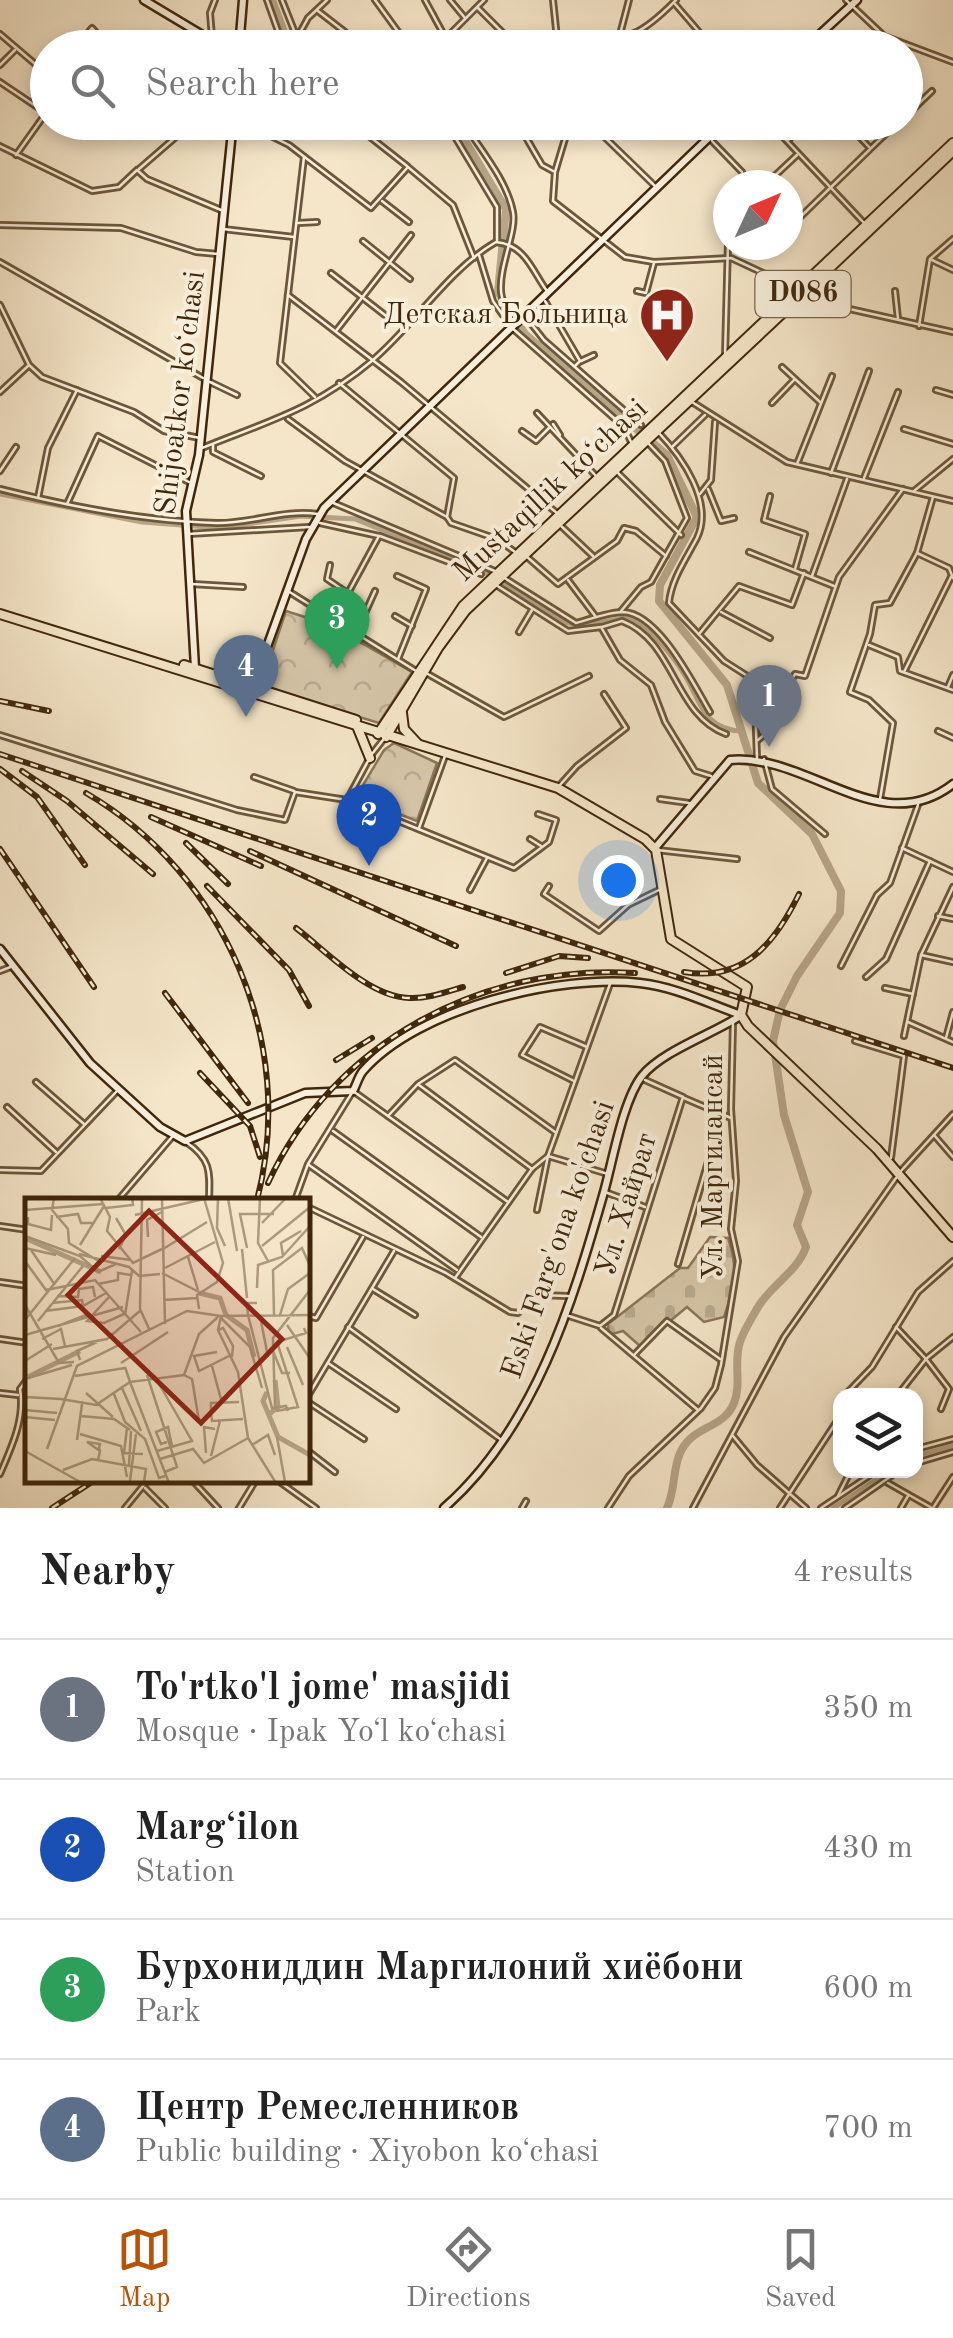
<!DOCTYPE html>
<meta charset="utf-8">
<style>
:root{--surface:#fff;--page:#f6f6f6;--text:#222;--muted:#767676;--line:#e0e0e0;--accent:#b45309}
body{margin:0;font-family:"Old Standard TT",serif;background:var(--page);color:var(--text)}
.controls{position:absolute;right:30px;bottom:30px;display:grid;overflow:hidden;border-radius:20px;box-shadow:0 5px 15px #0003}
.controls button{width:90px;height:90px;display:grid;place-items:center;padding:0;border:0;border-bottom:2px solid var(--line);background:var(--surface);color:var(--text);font:50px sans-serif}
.compass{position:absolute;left:713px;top:170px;width:90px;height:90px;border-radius:50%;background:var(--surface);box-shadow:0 5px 15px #0003;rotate:46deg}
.you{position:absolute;left:618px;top:880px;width:35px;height:35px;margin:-25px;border:8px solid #fff;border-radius:50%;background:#1a73e8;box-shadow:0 0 0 15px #1a73e833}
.badge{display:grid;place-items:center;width:65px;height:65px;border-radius:50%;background:var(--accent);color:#fff;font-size:32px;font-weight:700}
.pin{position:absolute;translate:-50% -82px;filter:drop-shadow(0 2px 5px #0008)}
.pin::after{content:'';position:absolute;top:52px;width:35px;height:30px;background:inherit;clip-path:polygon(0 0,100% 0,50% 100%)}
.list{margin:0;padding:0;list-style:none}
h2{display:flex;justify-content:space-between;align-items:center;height:130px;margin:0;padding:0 40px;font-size:42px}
h2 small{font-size:32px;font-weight:400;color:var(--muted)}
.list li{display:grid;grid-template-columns:65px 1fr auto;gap:30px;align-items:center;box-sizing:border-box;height:140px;padding:0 40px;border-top:2px solid var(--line)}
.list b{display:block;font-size:38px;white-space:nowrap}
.list p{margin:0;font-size:32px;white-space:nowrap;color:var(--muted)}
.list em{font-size:32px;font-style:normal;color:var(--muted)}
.icon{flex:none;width:55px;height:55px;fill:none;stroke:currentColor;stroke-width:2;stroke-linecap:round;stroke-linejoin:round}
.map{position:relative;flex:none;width:953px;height:1508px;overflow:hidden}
.search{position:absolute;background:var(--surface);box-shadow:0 5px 15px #0003;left:30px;right:30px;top:30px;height:110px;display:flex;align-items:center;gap:25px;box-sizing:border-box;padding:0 35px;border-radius:55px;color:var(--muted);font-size:38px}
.sheet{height:690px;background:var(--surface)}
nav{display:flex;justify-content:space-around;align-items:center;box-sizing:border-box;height:140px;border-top:2px solid var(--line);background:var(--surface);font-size:28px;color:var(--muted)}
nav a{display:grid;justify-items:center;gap:5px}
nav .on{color:var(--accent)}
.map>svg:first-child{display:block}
.forest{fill:url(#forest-crowns);stroke:#8b765a;stroke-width:2.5}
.cemetery{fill:url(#cemetery-stones);stroke:#8b765a;stroke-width:2.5}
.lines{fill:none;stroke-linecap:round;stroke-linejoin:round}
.canal{stroke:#b7a588;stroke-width:5}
.river{stroke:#b7a588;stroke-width:8}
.street-casing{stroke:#6d573a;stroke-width:8}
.secondary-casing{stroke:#40270b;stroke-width:11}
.primary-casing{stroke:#40270b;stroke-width:12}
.street{stroke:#f8efdc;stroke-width:2.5}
.secondary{stroke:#f8efdc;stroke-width:6}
.primary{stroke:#f5e6c9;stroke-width:8}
.rail-casing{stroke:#40270b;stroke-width:6}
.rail{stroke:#f8efdc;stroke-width:2.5;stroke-dasharray:8;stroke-linecap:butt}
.labels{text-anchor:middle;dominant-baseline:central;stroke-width:8;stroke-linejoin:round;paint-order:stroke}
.shield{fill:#f8efdc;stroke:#77634a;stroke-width:2.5}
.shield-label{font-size:28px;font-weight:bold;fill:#40270b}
.poi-label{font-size:30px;fill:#40270b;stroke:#f8efdc;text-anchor:end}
.street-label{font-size:30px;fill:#40270b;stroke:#f8efdc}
.inset-river{fill:none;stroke:#b7a588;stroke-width:5}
.inset-road{fill:none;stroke:#ad9a7d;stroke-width:2.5}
.view{fill:#8f2418;fill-opacity:0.15;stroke:#8f2418;stroke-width:5}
.inset-edge{fill:none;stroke:#40270b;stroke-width:5}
</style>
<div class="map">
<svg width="953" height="1508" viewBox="0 0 953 1508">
<defs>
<pattern id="forest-crowns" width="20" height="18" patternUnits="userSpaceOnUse" patternTransform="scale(2.5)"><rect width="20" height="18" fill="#d6c6a9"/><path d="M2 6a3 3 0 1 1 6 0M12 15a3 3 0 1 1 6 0" fill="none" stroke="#b9aa90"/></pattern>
<pattern id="cemetery-stones" width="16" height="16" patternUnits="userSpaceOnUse" patternTransform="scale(2.5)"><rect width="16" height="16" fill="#d6c6a9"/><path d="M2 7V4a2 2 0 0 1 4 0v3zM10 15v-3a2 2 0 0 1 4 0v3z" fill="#b9aa90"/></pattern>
</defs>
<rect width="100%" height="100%" fill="#f5e6c9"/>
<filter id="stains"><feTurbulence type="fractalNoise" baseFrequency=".002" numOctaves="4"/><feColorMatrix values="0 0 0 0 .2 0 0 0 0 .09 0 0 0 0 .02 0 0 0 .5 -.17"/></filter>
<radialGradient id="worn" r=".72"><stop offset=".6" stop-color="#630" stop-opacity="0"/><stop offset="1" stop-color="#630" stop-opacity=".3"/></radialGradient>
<g class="forest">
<path d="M286 611 330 625 412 672 379 723 265 688 263 680Z"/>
<path d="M394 743 437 763 417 821 356 797 384 750Z"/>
</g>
<path class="cemetery" d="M710 1237 728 1238C739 1267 734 1289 724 1317L704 1322 687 1307 640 1346 623 1331 609 1335 608 1324 680 1268H688Z"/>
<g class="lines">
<g class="canal">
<path d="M0 494 142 522 220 528 301 516 355 519 481 570 567 623 587 625 629 617C651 629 671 653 684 674 701 701 703 730 742 731"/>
<path d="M916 1456 953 1446"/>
<path d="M833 1508 891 1470"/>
</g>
<g class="river">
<path d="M272 0 290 48"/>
<path d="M454 122 506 209 498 292 525 334 667 455 697 517 660 585 659 601 727 685 758 783 812 834 841 891 840 913 797 976 780 1010 773 1041 784 1115 808 1192 797 1225 806 1247C798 1271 771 1285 758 1307 752 1318 744 1330 740 1342 733 1362 742 1383 734 1403 725 1426 700 1426 687 1442 671 1460 677 1487 667 1508"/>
</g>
<g class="street-casing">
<g id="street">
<path d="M267 0 284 48"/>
<path d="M282 0 301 48"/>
<path d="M375 0 410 48"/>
<path d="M425 0 451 48"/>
<path d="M450 0 465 18"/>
<path d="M553 0 558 48"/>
<path d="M846 0 883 35"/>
<path d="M675 4 713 48"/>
<path d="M478 8 509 39"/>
<path d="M318 11 345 32"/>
<path d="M0 34 48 75"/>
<path d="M212 37 210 13 215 0"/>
<path d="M297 38 308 18 327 0"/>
<path d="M619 38 629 0"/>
<path d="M445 39 484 0"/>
<path d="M558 43C620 33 625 52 676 0"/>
<path d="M75 48 92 28 110 48"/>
<path d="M875 48 884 36 953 62"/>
<path d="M0 65 15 50"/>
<path d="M0 82 46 113 16 155"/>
<path d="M906 116 932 91"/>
<path d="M243 122 289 145 371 208 408 167 453 205 474 258"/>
<path d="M351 122 407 166"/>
<path d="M446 122 497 207V240"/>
<path d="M463 122C480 149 507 180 513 212 519 242 473 308 529 321L544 340 641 425"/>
<path d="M517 122 542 165 553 171"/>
<path d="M570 122 555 172 553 201 625 257 654 262 731 258 793 287"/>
<path d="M589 122 656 187"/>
<path d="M693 122 706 135"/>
<path d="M769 122 864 223"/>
<path d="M853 130 870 148"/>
<path d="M788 140 808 122"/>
<path d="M712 141 742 172"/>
<path d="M0 146 92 191 119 187 137 170 147 179 221 210"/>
<path d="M304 157 280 363 315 397"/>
<path d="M139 169 177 136 166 127 170 122"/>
<path d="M765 185 797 155"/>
<path d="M382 201 409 222"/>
<path d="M298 223 317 222"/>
<path d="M0 225 121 228 196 252 218 254"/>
<path d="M223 229 294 237"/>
<path d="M788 229 898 122"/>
<path d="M363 241 410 279"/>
<path d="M479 255 493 301 511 327 624 427 632 444"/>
<path d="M932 260 953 270"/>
<path d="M0 262 203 378"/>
<path d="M331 273 390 319"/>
<path d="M637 291 646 293 654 263"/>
<path d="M895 291 898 319"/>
<path d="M805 294 827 304 953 332"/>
<path d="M288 295 401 382 558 514"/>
<path d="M545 301 580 361 575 366"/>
<path d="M0 305 29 365 42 377 134 412 164 431 200 438"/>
<path d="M919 326 930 259 953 239"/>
<path d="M336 331 411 235"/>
<path d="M725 357 728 243"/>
<path d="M581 361 594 355"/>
<path d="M782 367 820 402"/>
<path d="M210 382 237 395"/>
<path d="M339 383 454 478 447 517 451 523 497 539 515 552"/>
<path d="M936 390 953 395"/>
<path d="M0 392 28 366"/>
<path d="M692 402 787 462 953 501"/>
<path d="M772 403 794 380"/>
<path d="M537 413 597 477"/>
<path d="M288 419 345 461 447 517"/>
<path d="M553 424 560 435"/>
<path d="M904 429 953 444"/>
<path d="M522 431 536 441 549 428"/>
<path d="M658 432C682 457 714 502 697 538 686 559 671 580 669 603L724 661 749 677 755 702 757 758"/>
<path d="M213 445V452L261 476"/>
<path d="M672 447 705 415"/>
<path d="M202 448C271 420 313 410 373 360 415 324 449 269 496 242 526 245 532 271 547 291"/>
<path d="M797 464 832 376"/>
<path d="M0 471 16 447"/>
<path d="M616 471 681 535"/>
<path d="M831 473 869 371"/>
<path d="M864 478 898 392"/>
<path d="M0 489C71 507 143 521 216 523 250 524 284 509 318 514"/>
<path d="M708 489 721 521 734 518"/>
<path d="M914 491 953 459"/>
<path d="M700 494 711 480 715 422"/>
<path d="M770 496 764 520 805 534 795 569"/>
<path d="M38 498 48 448 77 390"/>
<path d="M331 502 497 572"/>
<path d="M67 504 98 436 189 482"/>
<path d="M320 523 379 536 334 619"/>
<path d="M559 524 593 556"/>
<path d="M188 534 309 527"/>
<path d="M380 536 481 574"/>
<path d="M749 552 834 586"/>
<path d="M917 553 949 568 953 578"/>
<path d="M526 556 558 584 617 541 624 528 636 531 666 556"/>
<path d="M330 565 327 579 346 592"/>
<path d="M397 576 426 589 398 659"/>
<path d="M812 576 847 479"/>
<path d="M503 577 576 623C591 619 609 612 623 612 659 613 694 685 710 712"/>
<path d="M568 580 596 617"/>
<path d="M192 584 243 587"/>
<path d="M496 585 568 631 601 627 620 660 651 685 665 722 695 771 711 776"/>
<path d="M288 591 416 671"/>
<path d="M621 611 641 587 651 582 687 518 665 461 648 443"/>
<path d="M721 612 770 638"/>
<path d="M395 616 412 626"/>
<path d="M602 627 622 621C675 641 674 715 726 734"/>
<path d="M357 631 375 591"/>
<path d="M519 632 532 610"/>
<path d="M699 634 739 586 792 605 804 573"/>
<path d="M869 645 898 657 900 671 953 690"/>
<path d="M904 672 951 577"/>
<path d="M426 673 504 717 589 676"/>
<path d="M948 687 953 675"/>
<path d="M938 731 953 738"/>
<path d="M0 735 237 810 285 820 295 792 347 800"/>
<path d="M758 740 781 720 774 711 795 674 805 676 839 577 903 489"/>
<path d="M372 754 383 740"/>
<path d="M764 759 772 789 825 834"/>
<path d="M368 761 347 800 514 868 549 842 556 820 538 814"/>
<path d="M254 777 294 791"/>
<path d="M559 786 577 766 626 728 604 694"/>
<path d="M660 799 689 803"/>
<path d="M880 799 893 723 869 700 850 692 870 634 875 605 890 603 917 553 933 497"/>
<path d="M419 828 445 756"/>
<path d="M530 839 541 846"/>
<path d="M902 848 953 872"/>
<path d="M657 850 737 859"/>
<path d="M549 886 544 894 599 931 628 905 661 889"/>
<path d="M470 890 487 858"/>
<path d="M938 916 953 919"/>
<path d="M921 955 953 962"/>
<path d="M841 966 877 895 890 883 918 805"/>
<path d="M0 971 13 966"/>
<path d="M866 977 886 959 930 861"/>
<path d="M885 988 913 994"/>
<path d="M908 1022 953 1042"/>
<path d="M904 1036 921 955 953 887"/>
<path d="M946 1038 953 1012"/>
<path d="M855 1041 904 1056 891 1158"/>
<path d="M574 1081 522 1055 540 1027 587 1047"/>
<path d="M36 1082 84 1124"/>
<path d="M419 1085 532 1169"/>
<path d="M684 1098 731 1118"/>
<path d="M7 1107 56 1152"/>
<path d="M388 1116 418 1084 455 1060 555 1132"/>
<path d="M333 1131 481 1237"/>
<path d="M934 1135 953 1157"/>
<path d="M186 1142C211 1159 210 1171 209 1200"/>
<path d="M309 1165 457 1270"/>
<path d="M0 1170 41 1171 118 1090"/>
<path d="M900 1172 953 1114"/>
<path d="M605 1192 645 1207"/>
<path d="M118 1200 172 1137"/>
<path d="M295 1200 308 1164 353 1091 508 1202"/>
<path d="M308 1207 446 1273 510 1312 518 1313 539 1295 568 1296"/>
<path d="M537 1210 548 1156 610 984"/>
<path d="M0 1226 28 1230"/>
<path d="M678 1264 722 1114"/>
<path d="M455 1278 532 1169 548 1156 608 1174"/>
<path d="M0 1282 28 1286"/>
<path d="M373 1289 415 1315"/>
<path d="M308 1316 316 1318 363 1237"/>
<path d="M569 1316 600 1326 614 1315 683 1097 645 1080"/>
<path d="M348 1327 500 1439"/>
<path d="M896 1327 926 1359 953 1337"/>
<path d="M601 1328 698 1410"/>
<path d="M0 1339 28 1343"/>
<path d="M634 1355 667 1321 720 1359"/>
<path d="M328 1363 396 1409"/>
<path d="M0 1393 18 1395"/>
<path d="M308 1396 394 1251"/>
<path d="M844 1396 872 1367 918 1292 953 1261"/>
<path d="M897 1396 926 1359 949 1389 941 1409"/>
<path d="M308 1402 364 1439"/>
<path d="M733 1436 757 1465 806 1508"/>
<path d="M916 1449 953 1439"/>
<path d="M308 1451 335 1472"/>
<path d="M916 1463 953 1452"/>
<path d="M0 1474C12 1446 25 1419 20 1389L28 1378"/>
<path d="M192 1480 218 1508"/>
<path d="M277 1480 316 1508"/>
<path d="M888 1483 932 1508"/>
<path d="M145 1488 165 1508"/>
<path d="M838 1496 851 1470"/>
<path d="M125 1508 148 1480"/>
<path d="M239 1508 256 1480"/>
<path d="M522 1508 526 1501"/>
<path d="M608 1508 629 1476 701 1408 715 1388 721 1365 738 1261 731 1229 736 1181 731 1109 733 1022"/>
<path d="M693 1508 784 1337 896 1178"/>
<path d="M780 1508 837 1421 840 1408"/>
<path d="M821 1508 878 1470"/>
<path d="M845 1508 900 1470"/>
<path d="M901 1508 908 1496"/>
<path d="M933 1508 953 1477"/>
</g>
</g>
<g class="secondary-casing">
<g id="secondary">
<path d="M144 0 224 48"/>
<path d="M239 48 243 0"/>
<path d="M805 48 857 0"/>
<path d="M195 668 186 511 199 455 233 122"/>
<path d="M251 691 306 539 324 508 725 122"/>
<path d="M655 848 730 760C808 753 880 841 953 784"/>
<path d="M0 949 90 1063 160 1127 185 1141 305 1093 353 1091C357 1084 358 1077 363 1071 418 1008 559 974 640 983 676 987 707 1003 741 1015"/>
<path d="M444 1508C534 1429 572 1305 604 1192 613 1160 623 1100 642 1076 662 1051 713 1034 740 1016"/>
</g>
</g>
<g class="primary-casing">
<g id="primary">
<path d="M815 282 953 151"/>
<path d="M0 614 558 788 645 839 656 850 671 939 747 987 741 1015 748 1026 877 1149 953 1237"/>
<path d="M184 665 356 720"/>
<path d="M402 713 404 729 417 743"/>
<path d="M357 726 370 758"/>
<path d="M378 734 463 606 953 143"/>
<path d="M386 737 438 648 466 610 805 292"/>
</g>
</g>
<use href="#street" class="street"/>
<use href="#secondary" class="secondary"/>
<use href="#primary" class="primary"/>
<g class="rail-casing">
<g id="rail">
<path d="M0 701 49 711"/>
<path d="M0 754 953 1068"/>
<path d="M0 769 37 797 85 865"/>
<path d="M22 771 67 801 153 874"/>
<path d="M86 793C225 874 298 1043 257 1200"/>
<path d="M151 817 261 866"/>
<path d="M186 843 228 884"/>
<path d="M0 849 94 987"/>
<path d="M250 851 456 946"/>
<path d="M207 886 289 970 309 1006"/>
<path d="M296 928C326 951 369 997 409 998 427 999 446 992 463 987"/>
<path d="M684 972C744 982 775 943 799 894"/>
<path d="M506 973 559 956 588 958"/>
<path d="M165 993 248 1103"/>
<path d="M336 1060 372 1038"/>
<path d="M200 1073 250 1126 260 1157"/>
<path d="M268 1183C333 1042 483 963 635 973"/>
<path d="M52 1508 95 1480"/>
</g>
</g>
<use href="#rail" class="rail"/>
</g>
<defs>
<g id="hospital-pin" transform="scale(2.875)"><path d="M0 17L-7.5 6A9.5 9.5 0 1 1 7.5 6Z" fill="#8f2418" stroke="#f8efdc"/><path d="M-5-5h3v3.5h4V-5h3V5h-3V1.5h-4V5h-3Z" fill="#fff"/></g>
</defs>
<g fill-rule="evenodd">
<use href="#hospital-pin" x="667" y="315"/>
</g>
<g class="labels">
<rect class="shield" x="755.5" y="271" width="95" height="46" rx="8"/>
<g class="shield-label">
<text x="803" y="294">D086</text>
</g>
<g class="poi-label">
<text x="628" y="315">Детская Больница</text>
</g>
<g class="street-label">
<text transform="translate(181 393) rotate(-83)">Shijoatkor koʻchasi</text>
<text transform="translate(551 491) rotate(-43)">Mustaqillik koʻchasi</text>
<text transform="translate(714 1167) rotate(-90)">Ул. Маргилансай</text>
<text transform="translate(627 1205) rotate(-73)">Ул. Хайрат</text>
<text transform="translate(559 1240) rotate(-71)">Eski Farg'ona ko'chasi</text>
</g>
</g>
<g transform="translate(25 1198)">
<rect width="285" height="285" fill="#f5e6c9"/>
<path class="inset-river" d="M0 40 76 74M174 95 195 100 201 117 222 132 229 159M3 179 55 153M242 194 238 203 253 239 285 257M243 217 253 209 250 182"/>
<path class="inset-road" d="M29 0 27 12 43 31 44 45 75 64M75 0 85 19 82 33 108 65 137 51M117 0 115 111 125 133M137 0 140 126M193 0 192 30 200 48M203 0 212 53M235 0 233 45 243 63M81 10 108 7 107 0M0 12 78 6M110 17 179 1M3 19V26L26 32 27 17M31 19 53 16 56 25H69M91 20 101 37 94 51M237 25 261 0M0 38 55 58 73 74 91 66M123 39 122 22 137 14M55 47 79 8M237 48 285 9M0 50 31 57M222 50 215 16H249M138 51 182 24M217 51 222 100M6 52 30 87M54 56 104 69 114 78 135 76M76 58 106 62M258 58 256 45 276 33M163 59 173 92M0 63 21 92 70 82 116 134M140 70 190 44M137 75 174 94M73 86 93 82V75L106 77M232 90 233 67 257 59 285 28M32 98 53 99 54 91 68 89 70 99M84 99 62 123 79 125 99 116M138 102 172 100M27 105 57 102 58 108M232 105H222L223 117 247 210 261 208 263 213M0 107 34 165 49 164M174 111 172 97 192 84 198 65 179 0M20 113 58 108 81 95M100 117 107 73M249 117 248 72 277 50 285 68M255 117 263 91 285 75M196 118 193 132 213 174 223 240 251 285M196 118 285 117M235 118 243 159M195 119 225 149 237 190M0 122 50 60M13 123 58 68M262 127 284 159M33 128 61 117M193 132 198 130 208 148 207 159M0 137 98 109M17 141 36 131 40 148M252 144 281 135 279 130M262 149 278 187M28 151 82 141 116 112M248 153 257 175H265M192 154 169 158 174 173 206 157M55 162 52 153 72 144M0 163 27 146M96 165 143 134M187 168 197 205M100 169 105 184 159 177 174 136 193 119M122 177 152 269 140 274M129 177 167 243 132 253M159 177 167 181 174 223M50 178 100 170M0 181 47 167M97 190 116 233M61 195 88 219M89 196 100 224 120 241 134 280 140 278M0 199 36 201M36 201 71 207 105 184 144 285M250 210 248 140 285 92M0 212 32 215M251 213 273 209 252 144M186 215 187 223 218 221M186 215V205L214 204M56 218 89 221 105 232M0 219 30 222M102 230 99 255 118 256M55 236 96 248 102 279M252 239 260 284M52 242 57 206M142 244 136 246 131 234 143 229 147 248M227 247 243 237 250 257M22 251 52 168 162 113 196 118M0 253 57 285M181 255 179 229 190 231M186 258 195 223M135 261 168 251 179 265 223 240M73 262 75 253 74 250 75 246 62 244 75 253M104 267 106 233M38 272 67 261 121 271 119 284M105 283 111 236"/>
<path class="view" d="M124 13 257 141 176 225 43 97Z"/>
<rect width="285" height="285" class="inset-edge"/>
</g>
<rect width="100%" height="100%" filter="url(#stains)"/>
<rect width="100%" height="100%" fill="url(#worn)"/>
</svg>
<div class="controls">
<button><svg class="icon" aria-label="layers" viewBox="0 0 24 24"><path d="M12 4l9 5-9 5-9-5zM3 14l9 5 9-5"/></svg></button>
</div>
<svg class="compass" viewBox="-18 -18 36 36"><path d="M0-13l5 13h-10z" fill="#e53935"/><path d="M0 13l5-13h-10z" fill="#767676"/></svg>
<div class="you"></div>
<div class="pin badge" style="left:769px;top:747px;background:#6b7280">1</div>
<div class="pin badge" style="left:369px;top:866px;background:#1a4fb4">2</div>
<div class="pin badge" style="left:337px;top:669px;background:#2e9e5b">3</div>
<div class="pin badge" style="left:246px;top:717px;background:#5c6f8a">4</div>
<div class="search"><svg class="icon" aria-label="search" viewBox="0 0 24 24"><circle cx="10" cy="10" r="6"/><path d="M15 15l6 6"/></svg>Search here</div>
</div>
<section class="sheet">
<h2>Nearby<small>4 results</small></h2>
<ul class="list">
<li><span class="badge" style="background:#6b7280">1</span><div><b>To'rtko'l jome' masjidi</b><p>Mosque · Ipak Yoʻl koʻchasi</p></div><em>350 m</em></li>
<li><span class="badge" style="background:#1a4fb4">2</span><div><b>Margʻilon</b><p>Station</p></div><em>430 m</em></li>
<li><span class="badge" style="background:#2e9e5b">3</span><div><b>Бурхониддин Маргилоний хиёбони</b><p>Park</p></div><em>600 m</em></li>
<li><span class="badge" style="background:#5c6f8a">4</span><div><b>Центр Ремесленников</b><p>Public building · Xiyobon koʻchasi</p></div><em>700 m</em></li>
</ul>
</section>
<nav>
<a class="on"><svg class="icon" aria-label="map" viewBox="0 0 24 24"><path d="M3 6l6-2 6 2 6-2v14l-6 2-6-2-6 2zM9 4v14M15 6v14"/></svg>Map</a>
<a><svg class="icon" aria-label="directions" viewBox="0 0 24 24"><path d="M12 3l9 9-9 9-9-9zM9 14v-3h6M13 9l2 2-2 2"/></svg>Directions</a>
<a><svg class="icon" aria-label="saved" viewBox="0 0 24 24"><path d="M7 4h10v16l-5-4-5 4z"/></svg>Saved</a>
</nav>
